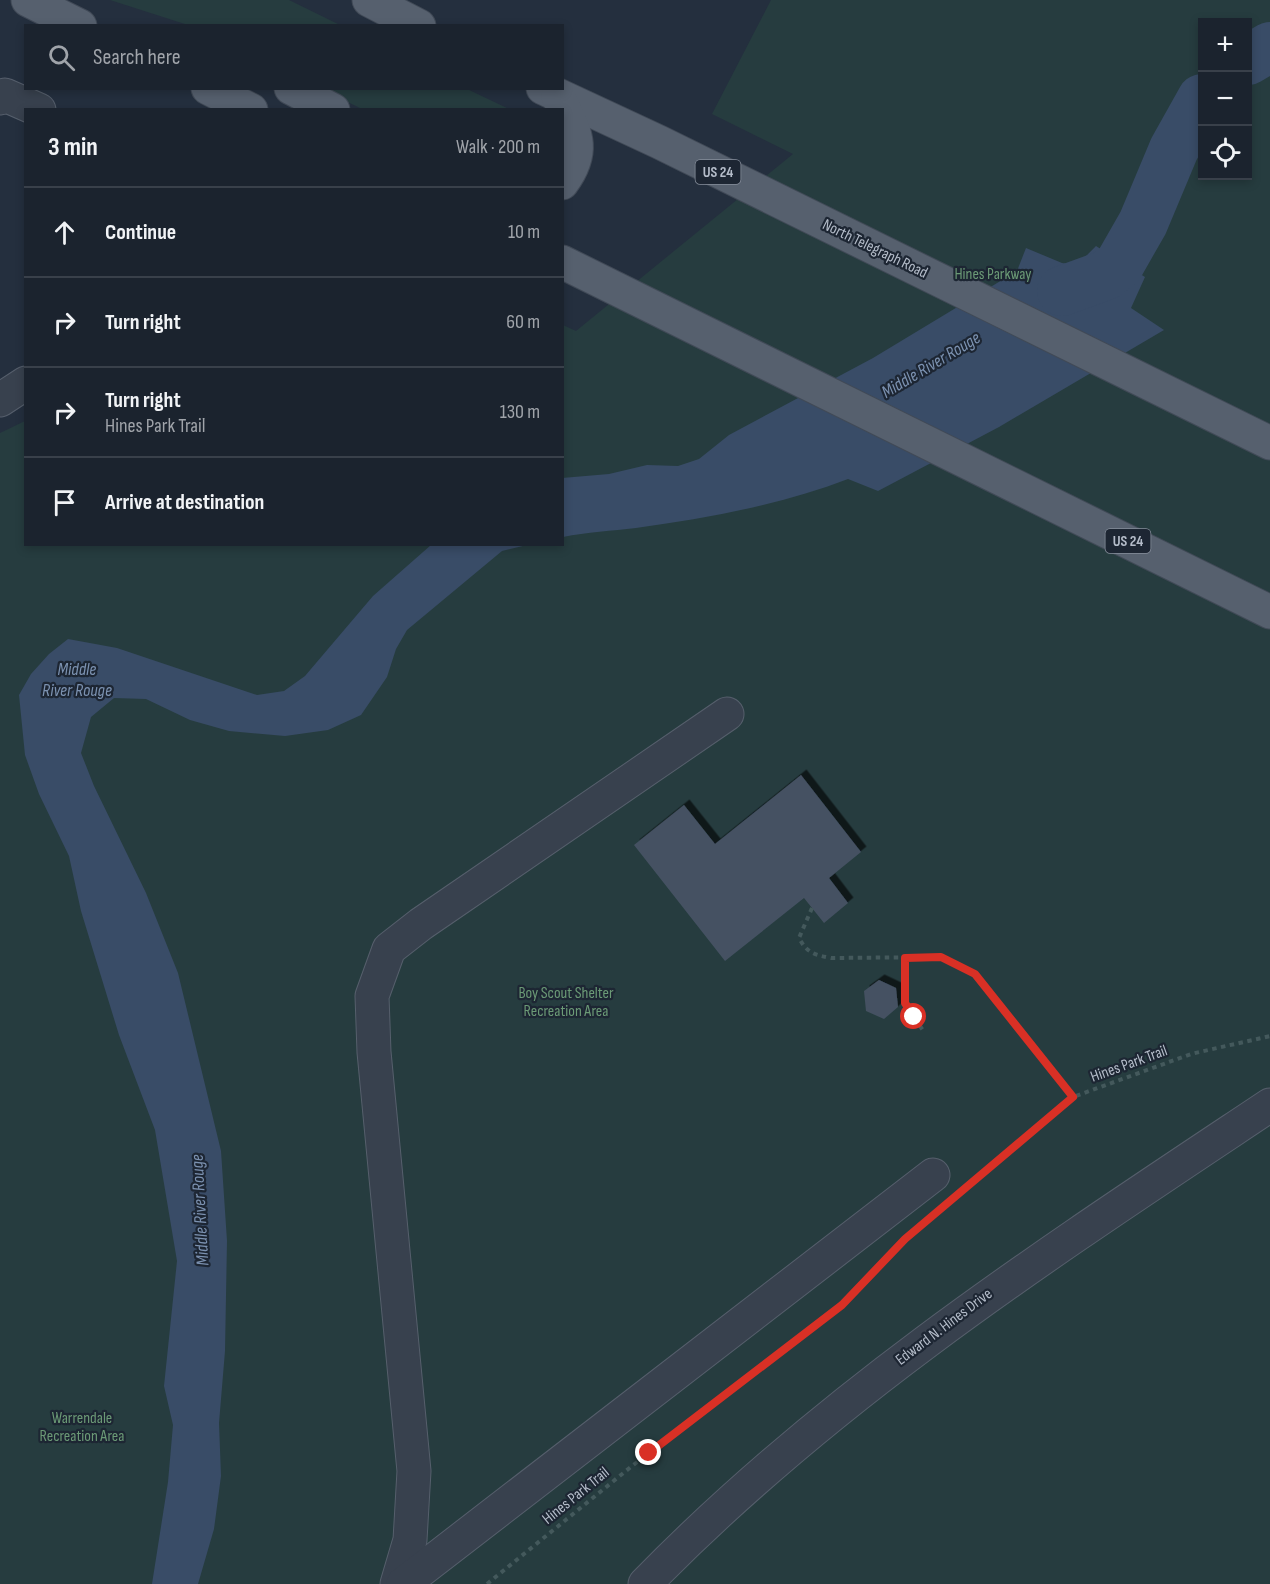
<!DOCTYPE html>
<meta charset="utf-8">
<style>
:root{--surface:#1b232e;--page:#282f3a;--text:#f1f3f6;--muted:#a0a4aa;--line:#39404a}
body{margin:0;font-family:"Sofia Sans Condensed",sans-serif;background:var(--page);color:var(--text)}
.controls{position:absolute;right:18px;top:18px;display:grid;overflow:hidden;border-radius:0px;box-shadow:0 3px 9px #0003}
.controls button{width:54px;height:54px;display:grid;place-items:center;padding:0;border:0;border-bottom:2px solid var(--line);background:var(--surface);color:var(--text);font:30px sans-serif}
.stop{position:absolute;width:18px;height:18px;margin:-14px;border:4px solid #d93025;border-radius:50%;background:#fff}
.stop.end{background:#d93025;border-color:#fff;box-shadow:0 2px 6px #0008}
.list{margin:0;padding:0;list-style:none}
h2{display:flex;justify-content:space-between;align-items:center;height:78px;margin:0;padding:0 24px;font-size:26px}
h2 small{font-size:20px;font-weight:400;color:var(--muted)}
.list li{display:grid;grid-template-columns:39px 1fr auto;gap:18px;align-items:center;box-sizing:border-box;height:90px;padding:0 24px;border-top:2px solid var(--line)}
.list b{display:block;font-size:22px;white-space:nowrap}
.list p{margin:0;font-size:20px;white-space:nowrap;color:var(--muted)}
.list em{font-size:20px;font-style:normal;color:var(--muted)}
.icon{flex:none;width:33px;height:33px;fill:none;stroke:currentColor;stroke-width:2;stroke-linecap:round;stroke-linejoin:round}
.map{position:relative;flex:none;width:1270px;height:1584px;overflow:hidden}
.search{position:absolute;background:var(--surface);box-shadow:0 3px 9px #0003;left:24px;top:24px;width:540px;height:66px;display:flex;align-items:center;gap:15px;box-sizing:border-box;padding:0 21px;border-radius:0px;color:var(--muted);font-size:22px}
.panel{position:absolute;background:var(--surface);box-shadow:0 3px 9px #0003;left:24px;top:108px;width:540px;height:438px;border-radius:0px}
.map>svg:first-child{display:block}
.green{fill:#263c3f;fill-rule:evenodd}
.water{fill:#394c67}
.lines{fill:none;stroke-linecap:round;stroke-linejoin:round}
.river{stroke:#394c67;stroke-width:50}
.building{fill:#455162;filter:url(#shadow)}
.minor-casing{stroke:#565f6c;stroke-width:35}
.major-casing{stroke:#414a57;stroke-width:35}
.path{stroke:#44595c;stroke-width:4;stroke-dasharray:4.5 4.5;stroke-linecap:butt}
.minor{stroke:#38414e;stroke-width:33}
.major{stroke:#56606e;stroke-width:33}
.route{stroke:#d93025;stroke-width:8}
.labels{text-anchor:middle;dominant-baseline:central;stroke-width:4.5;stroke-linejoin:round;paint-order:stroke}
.shield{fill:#1d2633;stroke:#878f9c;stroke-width:1.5}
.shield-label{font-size:15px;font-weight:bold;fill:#b4bcc9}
.street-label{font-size:16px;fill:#b4bcc9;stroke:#1d2633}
.park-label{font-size:16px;fill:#6b9a76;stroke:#1d2633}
.water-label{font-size:18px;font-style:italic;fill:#7c92b1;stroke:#1d2633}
</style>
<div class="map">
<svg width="1270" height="1584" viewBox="0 0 1270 1584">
<defs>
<filter id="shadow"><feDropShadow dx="5.5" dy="-5.5" stdDeviation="0" flood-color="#0009"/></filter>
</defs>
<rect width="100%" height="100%" fill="#242f3e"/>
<g class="green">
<path d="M110 0H289L340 25H188Z"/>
<path d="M771 0H1270V1584H0V433L25 421 26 544H562L563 325 576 331 793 154 712 114ZM1202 22H1248V176H1202Z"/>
<path d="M321 89H467L509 109H362Z"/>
</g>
<g class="water">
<path d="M1096 246 1145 277 1131 308 1164 330 999 427 878 491 848 479C780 505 708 518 636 528 612 531 587 532 563 537L562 478 609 474 647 465 678 466 699 459 729 435 873 358 1017 271 1026 248 1062 263 1077 265Z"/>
<path d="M431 545H527L502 551 407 630 396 649 387 677 361 715 328 730 285 736 229 731 190 720 146 699 114 698 91 717 81 753 94 786 146 893 178 973 221 1151 227 1241 225 1351 219 1423 221 1476 214 1529 198 1584H152L168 1482 173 1425 164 1386 177 1261 155 1130 119 1035 81 911 69 856 39 794 25 755 19 695 31 674 49 654 68 639 117 648 257 695 284 691 305 676 373 596Z"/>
</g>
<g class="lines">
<g class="river">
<path d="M1248 60 1270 47"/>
<path d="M1062 291 1106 275 1119 265 1143 223 1174 149 1202 99"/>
</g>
</g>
<g class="building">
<path d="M801 775 861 852 829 878 848 903 824 923 804 898 725 961 634 845 684 805 715 844Z"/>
<path d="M879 980 896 988 898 1007 884 1019 866 1011 864 991Z"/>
</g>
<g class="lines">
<g class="minor-casing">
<g id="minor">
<path d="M0 98 5 95 39 110"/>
<path d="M0 400 26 383"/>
<path d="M397 1584 410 1540 414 1471 374 1052 372 996 389 949 421 924 727 714"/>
<path d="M403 1584 933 1175"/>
<path d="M645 1584C830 1394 1051 1251 1270 1105"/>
</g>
</g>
<g class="major-casing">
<g id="major">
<path d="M28 0 80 26"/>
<path d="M369 0 419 26"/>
<path d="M208 88 251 110"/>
<path d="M291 88 333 110"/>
<path d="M543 88 659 142 1270 443"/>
<path d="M558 96C574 131 588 148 562 183"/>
<path d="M562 262 1270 612"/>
</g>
</g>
<g class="path">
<path d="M812 908 799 938C807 953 815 955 831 958L941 957 975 974 1073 1097"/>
<path d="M905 958V1003L924 1032"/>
<path d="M959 1194 1073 1097 1191 1054 1270 1036"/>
<path d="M487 1584 632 1466 842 1305 918 1228"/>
</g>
<use href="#minor" class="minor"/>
<use href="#major" class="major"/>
</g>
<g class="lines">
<path class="route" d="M649 1453 842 1305 905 1239 1073 1097 975 974 941 957 905 958V1003L914 1017"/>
</g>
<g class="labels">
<g class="shield">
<rect x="695.5" y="160" width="45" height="24" rx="4.5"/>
<rect x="1105.5" y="529" width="45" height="24" rx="4.5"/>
</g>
<g class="shield-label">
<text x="718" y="172">US 24</text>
<text x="1128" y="541">US 24</text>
</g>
<g class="street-label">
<text transform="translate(875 249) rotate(26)">North Telegraph Road</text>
<text transform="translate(1129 1064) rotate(-20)">Hines Park Trail</text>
<text transform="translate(944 1327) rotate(-37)">Edward N. Hines Drive</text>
<text transform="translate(576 1496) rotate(-39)">Hines Park Trail</text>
</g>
<g class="park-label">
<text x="993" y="274">Hines Parkway</text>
<text x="566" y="993">Boy Scout Shelter<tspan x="566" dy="18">Recreation Area</tspan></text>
<text x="82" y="1418">Warrendale<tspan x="82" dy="18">Recreation Area</tspan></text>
</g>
<g class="water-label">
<text transform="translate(931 365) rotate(-31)">Middle River Rouge</text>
<text x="77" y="669">Middle<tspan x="77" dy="21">River Rouge</tspan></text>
<text transform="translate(200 1210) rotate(-93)">Middle River Rouge</text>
</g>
</g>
</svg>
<div class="controls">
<button>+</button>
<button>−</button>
<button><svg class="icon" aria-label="locate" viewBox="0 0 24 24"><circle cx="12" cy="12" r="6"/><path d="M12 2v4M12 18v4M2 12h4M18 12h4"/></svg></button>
</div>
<div class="stop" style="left:914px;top:1017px"></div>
<div class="stop end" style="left:649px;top:1453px"></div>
<div class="search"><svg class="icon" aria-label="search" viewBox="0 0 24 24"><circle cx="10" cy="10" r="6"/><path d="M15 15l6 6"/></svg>Search here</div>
<section class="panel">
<h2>3 min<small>Walk · 200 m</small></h2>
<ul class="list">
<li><svg class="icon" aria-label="ahead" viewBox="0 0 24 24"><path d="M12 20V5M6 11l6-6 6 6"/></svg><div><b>Continue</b></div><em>10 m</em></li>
<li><svg class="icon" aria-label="right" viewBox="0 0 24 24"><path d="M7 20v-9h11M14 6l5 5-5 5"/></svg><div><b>Turn right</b></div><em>60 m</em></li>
<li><svg class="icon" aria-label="right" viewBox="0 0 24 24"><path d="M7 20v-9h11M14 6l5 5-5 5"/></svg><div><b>Turn right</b><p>Hines Park Trail</p></div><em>130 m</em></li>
<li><svg class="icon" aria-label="arrive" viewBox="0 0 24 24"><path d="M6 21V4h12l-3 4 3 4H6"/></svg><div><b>Arrive at destination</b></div></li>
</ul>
</section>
</div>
